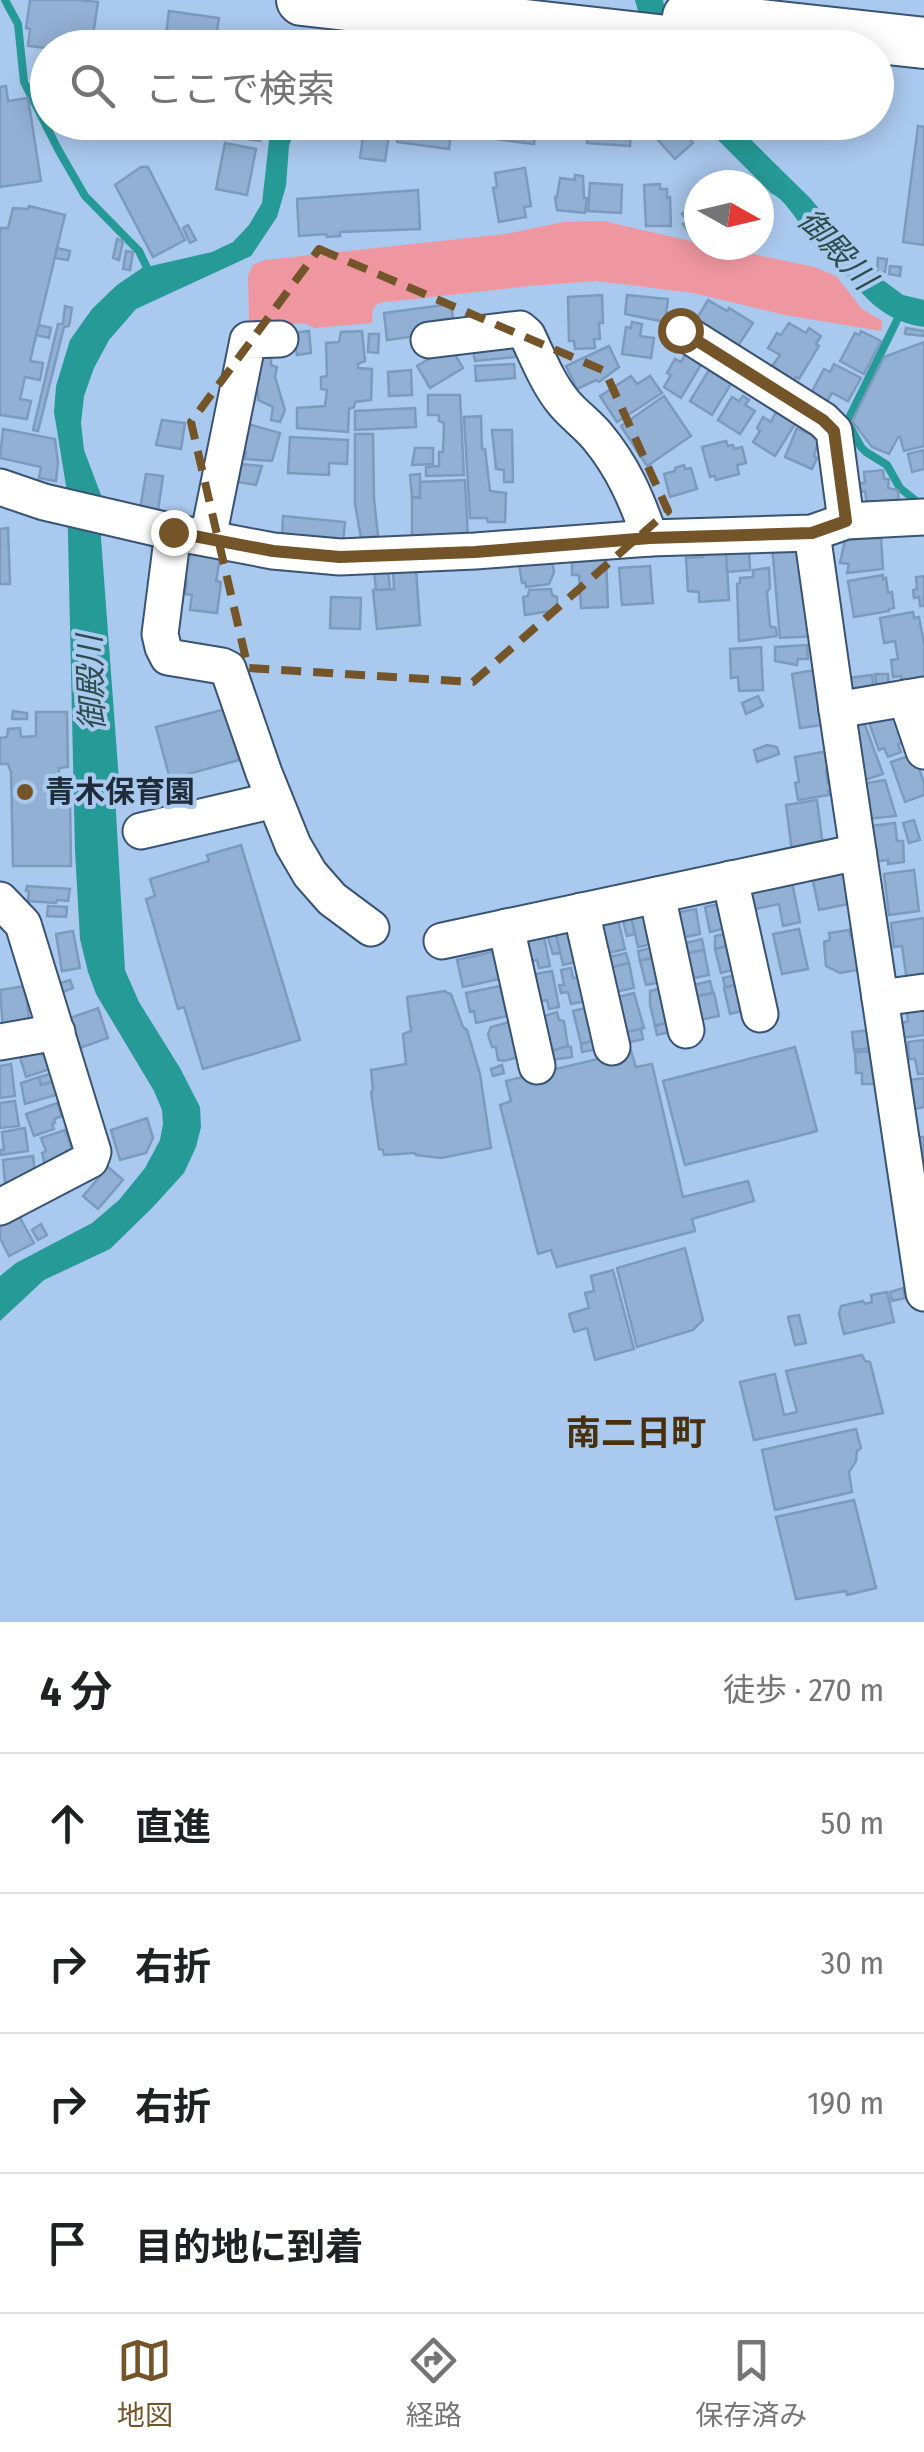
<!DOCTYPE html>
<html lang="ja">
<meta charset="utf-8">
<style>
:root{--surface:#fff;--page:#f2f2f2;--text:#202124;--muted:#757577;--line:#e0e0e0;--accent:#74552a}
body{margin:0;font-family:"Fira Sans Condensed","Noto Sans JP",sans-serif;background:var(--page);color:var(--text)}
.compass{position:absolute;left:684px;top:170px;width:90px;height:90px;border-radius:50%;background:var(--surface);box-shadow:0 5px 25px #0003;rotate:98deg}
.stop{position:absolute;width:30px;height:30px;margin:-22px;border:8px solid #74552a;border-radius:50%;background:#fff}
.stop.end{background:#74552a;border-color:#fff;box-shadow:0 2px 10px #0008}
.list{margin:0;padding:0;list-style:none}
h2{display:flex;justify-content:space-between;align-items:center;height:130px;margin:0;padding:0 40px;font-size:42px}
h2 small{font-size:32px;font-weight:400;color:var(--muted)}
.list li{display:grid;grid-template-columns:65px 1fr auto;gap:30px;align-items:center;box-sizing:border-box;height:140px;padding:0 40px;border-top:2px solid var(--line)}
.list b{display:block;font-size:38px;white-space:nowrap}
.list em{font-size:32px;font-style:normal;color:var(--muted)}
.icon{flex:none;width:55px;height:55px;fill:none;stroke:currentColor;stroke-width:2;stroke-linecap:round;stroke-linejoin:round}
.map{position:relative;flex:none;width:924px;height:1622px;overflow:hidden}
.search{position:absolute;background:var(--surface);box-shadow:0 5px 25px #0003;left:30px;right:30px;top:30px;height:110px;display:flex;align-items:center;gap:25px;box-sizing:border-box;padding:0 35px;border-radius:55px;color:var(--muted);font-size:38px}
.sheet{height:690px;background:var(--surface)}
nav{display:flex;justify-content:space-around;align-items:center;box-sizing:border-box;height:140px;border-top:2px solid var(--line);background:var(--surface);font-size:28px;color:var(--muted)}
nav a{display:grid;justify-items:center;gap:5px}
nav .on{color:var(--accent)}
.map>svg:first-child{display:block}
.green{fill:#ef97a1}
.water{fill:#269a97}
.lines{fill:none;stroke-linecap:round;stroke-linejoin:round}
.stream{stroke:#269a97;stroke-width:8}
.building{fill:#92b0d4;stroke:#7c9abd;stroke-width:2.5}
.minor-casing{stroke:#385373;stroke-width:39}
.highway-casing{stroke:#385373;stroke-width:54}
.minor{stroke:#fff;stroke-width:35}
.highway{stroke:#fff;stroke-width:50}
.route{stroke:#74552a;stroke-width:12}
.marked{fill:none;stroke:#74552a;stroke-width:8;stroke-dasharray:20 12;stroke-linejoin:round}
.poi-dot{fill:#74552a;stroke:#aac9ee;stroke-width:4}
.labels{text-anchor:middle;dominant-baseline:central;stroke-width:8;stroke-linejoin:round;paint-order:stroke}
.poi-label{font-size:30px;font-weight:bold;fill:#202c3a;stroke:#aac9ee;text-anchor:start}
.water-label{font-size:32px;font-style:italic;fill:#2c4d4c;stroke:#aac9ee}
.quarter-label{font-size:35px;font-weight:bold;fill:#48300d;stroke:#aac9ee}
</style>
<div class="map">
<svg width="924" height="1622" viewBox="0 0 924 1622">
<rect width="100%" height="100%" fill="#aac9ee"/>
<path class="green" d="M603 221 699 243V245H710L814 267 836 276 862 309 882 321 881 331 785 315 693 293 596 281 530 286 378 303 373 309 372 323 314 328 304 323 259 328 249 324 248 276 253 265 265 260 505 234 564 222Z"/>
<g class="water">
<path d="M371 0 354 33 342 47 313 48 329 27Z"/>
<path d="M635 0H663L671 47H648Z"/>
<path d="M271 123H297L289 146 286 186 277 217 251 256 136 309 109 340 94 368 84 396 81 423 84 450 104 503 101 538 120 794 115 795 125 970 139 1002 180 1068 200 1107 201 1127 196 1147 184 1173 152 1208 110 1249 44 1280 0 1321V1276L16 1263 92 1223 119 1200 145 1168 160 1140 163 1124 162 1110 154 1091 96 994 88 972 80 939 75 851 67 492 54 412 56 386 70 340 92 309 117 285 142 268 212 252 233 242 249 225 262 203Z"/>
<path d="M701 123H734L810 198 853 250 880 278 903 295 924 300V327C875 320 859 288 829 254 820 244 810 236 802 226 792 214 785 200 771 193Z"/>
</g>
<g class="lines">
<g class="stream">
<path d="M5 0 18 24 24 82 59 151 85 196 139 251 151 276"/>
<path d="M899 316 850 416 849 425 861 447 866 452 887 465 900 488 920 504"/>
</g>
</g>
<g class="building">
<path d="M30 0H81L98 2 91 48H48V57H45L46 48 28 46 30 29 26 28Z"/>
<path d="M169 11 219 18 214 48H184L185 38 166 35Z"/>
<path d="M387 35 406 37 404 48H370Z"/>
<path d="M6 86 8 101 28 98 41 181 0 187V87Z"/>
<path d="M217 122H262L260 141 215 134Z"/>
<path d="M365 122H391L385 161 360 158Z"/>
<path d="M399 122H452L449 149 397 142Z"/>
<path d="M480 122H546V127L536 126 534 144 479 137Z"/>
<path d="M588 122H632L630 146 587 143Z"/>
<path d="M656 122H675L693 143 675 159 657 139 660 137 652 127Z"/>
<path d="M918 126 924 127V245L903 242Z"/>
<path d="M225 143 256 149 247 195 216 189Z"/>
<path d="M141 167H148L185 240 153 257 115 185Z"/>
<path d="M525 168 531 206 524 207 526 217 499 222 493 188 497 187 495 173Z"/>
<path d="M575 175 583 176 584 198H587L585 213 557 210 555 197H557L560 178 575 180Z"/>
<path d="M590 183 622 185 621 213 588 211Z"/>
<path d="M660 184V189H667V198L670 197 671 226H646L644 185Z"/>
<path d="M418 190 420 229 340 232V236L327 237 326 234 299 236 297 199Z"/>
<path d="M698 202 699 234 698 235 690 234 683 224 688 221 682 214Z"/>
<path d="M29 206 65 215 30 361 43 363 40 380 25 377 20 399 31 401 27 419 0 415V233L1 228H8L13 208 28 209Z"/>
<path d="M188 225 196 240 190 243 183 228Z"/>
<path d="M117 239 123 241 119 260 113 258Z"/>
<path d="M57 248 70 251 68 260 55 258Z"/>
<path d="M126 251 133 252 130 270 123 269Z"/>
<path d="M878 258 887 259 885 272H877Z"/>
<path d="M890 266 901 267 900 276 889 274Z"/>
<path d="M602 295 603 323H599L600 339H594L595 348 575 349 574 341H569L568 297Z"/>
<path d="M627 295 668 299 665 322 625 314Z"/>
<path d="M708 300 727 311 729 308 753 323 738 346 693 325Z"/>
<path d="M451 304 453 318 440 320 441 324 423 335 387 340 384 313Z"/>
<path d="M65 306 72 308 69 326 64 327 38 431 33 430 58 324H63Z"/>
<path d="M632 322 642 324 640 336 654 338 651 358 622 354 626 327 631 328Z"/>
<path d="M789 323 806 333 809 328 821 336 816 344 819 346 799 379 796 377 793 382 771 368 780 355 768 348 777 333 781 335Z"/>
<path d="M39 325 51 328 49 338 36 335Z"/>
<path d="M906 328 924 331V336L905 334Z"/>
<path d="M309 331 311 353 297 355 292 333Z"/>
<path d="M362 331 365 361 358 364V368L372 369 371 400 355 402 354 407 349 409 348 432 297 428V408L325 406 327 390 321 389V377L327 376 326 343 339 342 341 332Z"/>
<path d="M861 331 881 341 864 374 840 361 855 333 859 335Z"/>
<path d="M369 334H379L378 353 368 352Z"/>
<path d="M514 341 516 357 475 361 472 346Z"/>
<path d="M924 342V446L904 451 900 437H898L889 454 872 447 852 421 884 357Z"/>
<path d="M450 346 463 368 430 388 417 366Z"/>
<path d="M609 346 619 367 599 382 596 380 577 389 566 366Z"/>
<path d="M688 349 705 358 681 398 664 387 671 375 667 373 675 359 681 362Z"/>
<path d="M260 355 271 358V365L277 367 275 377 285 410 280 422 271 420 273 407 258 400V391L248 386Z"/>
<path d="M514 364 515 378 476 381 475 366Z"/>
<path d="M834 364 861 378 848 401 832 393 825 405 809 397 824 369 830 372Z"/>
<path d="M411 370 412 395 389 396 388 372Z"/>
<path d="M709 370 731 384 712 415 690 401Z"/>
<path d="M631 376 637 384 650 376 662 393 617 422 600 396Z"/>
<path d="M428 395H460L464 475 426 476V467L439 466V452H443L444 423 439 421V415H428Z"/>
<path d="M664 396 691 436 647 466 621 426Z"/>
<path d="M743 396 749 400 745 405 755 411 740 434 718 420 732 397 739 401Z"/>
<path d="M415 408 416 427 355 430V411Z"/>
<path d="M776 412 795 424 775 456 753 442 760 431 757 428 763 417 771 422Z"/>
<path d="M481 416 482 449H485L490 491 506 493 505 522H488L487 518H470L464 417Z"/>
<path d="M162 420 185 423 181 449 156 445Z"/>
<path d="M248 424 280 433 272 461 245 459 246 452 242 450Z"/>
<path d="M797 428 819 438 814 456 817 458 812 469 785 457Z"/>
<path d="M3 429 55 439 58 463 56 481 39 478 41 467 0 458Z"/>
<path d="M492 430H512L513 482H504V470L496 469Z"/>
<path d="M355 434H373L374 499 378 536 361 538 355 504Z"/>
<path d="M290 437 348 440 347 464 329 463V475L288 473Z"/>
<path d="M726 441 728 446 733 445 734 449 742 447 746 463 737 465 739 474 716 480 715 476 710 477 702 447Z"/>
<path d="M415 448H433V464L412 465Z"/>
<path d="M924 450V469L912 472 908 454Z"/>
<path d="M240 464 262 466 256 485 238 482Z"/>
<path d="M684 465 685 469 691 468 697 489 670 497 664 474 675 471V468Z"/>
<path d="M883 470 884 479H889L888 488 898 490 899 508 867 504 865 491 860 492 859 483H865L864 472Z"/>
<path d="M146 474 163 476 158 511 140 509Z"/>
<path d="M420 474V498L412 497 410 475Z"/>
<path d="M465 480 468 538 412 540V497L420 498V482Z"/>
<path d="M283 516 345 522 343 542 282 536Z"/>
<path d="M8 528 10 584H0V529Z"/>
<path d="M881 538 883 569 847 573 849 564 840 563 845 540Z"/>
<path d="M787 544 804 556 814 636 780 638 772 545Z"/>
<path d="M726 548 729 600 699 602V592L688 591 686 558 703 557 705 549Z"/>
<path d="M183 549 199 551V555L220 558 216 581 221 582 217 613 190 610 192 595 185 594 187 580 179 578Z"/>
<path d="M749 550 750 570 727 572 726 552Z"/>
<path d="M606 559 608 607 581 608 579 575H572V561Z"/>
<path d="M552 560 554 572 549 584 526 587 525 582 522 583 519 564Z"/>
<path d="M650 566 653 603 622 605 619 568Z"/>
<path d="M769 568 770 588 767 592 770 626 776 628 777 636 739 641 737 584 740 583V578L753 577V570Z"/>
<path d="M416 569 420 625 377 629 373 590 394 589 393 571Z"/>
<path d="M388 570 390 589 376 590 374 572Z"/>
<path d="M883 575V579L886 578 888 593 892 592 894 608 889 609V611L854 617 848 581Z"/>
<path d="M924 576V606H920L919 597 914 598 913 590 917 589 916 577Z"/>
<path d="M551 589 552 595 557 597V610L525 615 523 597 528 596 529 590Z"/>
<path d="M331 597 361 598 360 629 330 628Z"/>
<path d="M913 612 914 618 919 617 924 644V678L902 683 901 676 893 677 891 660 898 659 895 641 884 643 880 618Z"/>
<path d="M807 645 808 659H798L797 665 775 661V647Z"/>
<path d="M761 647 763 690 739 691 738 677 731 678 730 649Z"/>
<path d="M821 669 829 724 800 728 792 674Z"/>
<path d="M875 674H888L889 689 877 690Z"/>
<path d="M872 675 875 693 851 696 848 678Z"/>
<path d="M758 696 763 706 746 714 742 703Z"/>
<path d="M226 709 239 760 170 779 156 727Z"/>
<path d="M899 710 909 740 898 744 901 752 888 757 884 748 879 750 868 720Z"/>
<path d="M13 711 27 713V719H12Z"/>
<path d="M36 712H67L68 767 59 768V794L70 795 71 866H13L11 772 8 764H0V738L7 737 8 729 20 728 21 737 36 736Z"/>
<path d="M862 717 883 774 865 780 861 769 864 765 856 743 855 720Z"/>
<path d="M767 745 777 747 779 754 757 762 754 750Z"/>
<path d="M822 752 831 756 833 769 826 770 828 783 835 782 836 790 828 791 829 795 798 800 795 783 799 782 795 757Z"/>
<path d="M914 754 924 783V795L905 802 891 762Z"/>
<path d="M885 780 896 816 867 819 862 784Z"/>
<path d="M817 800 823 847 792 851 786 805Z"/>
<path d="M914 820 920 840 909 843 903 823Z"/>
<path d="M895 823 897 841H903L904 862 888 864V860L872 862 870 826Z"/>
<path d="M241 845 300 1040 203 1069 184 1007 178 1009 146 899 155 896 150 879 209 861 207 855Z"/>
<path d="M914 870 919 911 889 915 884 874Z"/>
<path d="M811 872 850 874 853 894 846 896 848 904 819 910Z"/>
<path d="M791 877 800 922 783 926 779 904 747 911V887Z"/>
<path d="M27 886 70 889 68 901 57 900 56 903 28 901 29 891H26Z"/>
<path d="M721 904 731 927 710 932 705 907Z"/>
<path d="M48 906 67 907 66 917 47 916Z"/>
<path d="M646 909 657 943 638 947 630 912Z"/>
<path d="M696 909 700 934 680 938 675 913Z"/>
<path d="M630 912 635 934 627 936 621 914Z"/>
<path d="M617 916 625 949 605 954 601 920Z"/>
<path d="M924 918V978L907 981 902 946 894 947 891 923Z"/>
<path d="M555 926 560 953 553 954 545 929Z"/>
<path d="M572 926 583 960 563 965 555 930Z"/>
<path d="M799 929 808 969 782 974 773 934Z"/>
<path d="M849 930 851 937 857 938 863 969 840 973 826 966 824 942 830 940 829 933Z"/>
<path d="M73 931 80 968 62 971 56 934Z"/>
<path d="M543 932 550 966 539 968 537 960 528 962 523 936Z"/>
<path d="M729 933 732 945 715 949V936Z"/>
<path d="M702 939 704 950 688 953 686 943Z"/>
<path d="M732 945 740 968 721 973 715 949Z"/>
<path d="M651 948 653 957 640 961 638 951Z"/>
<path d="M704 950 709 975 689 979 684 954Z"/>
<path d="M496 951 508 977 463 987 457 960Z"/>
<path d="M626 953 629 963 612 968 609 957Z"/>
<path d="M655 957 665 981 646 985 640 961Z"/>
<path d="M629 963 634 988 614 992 609 968Z"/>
<path d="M571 968 573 978 586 976 591 1000 571 1004 568 992 561 993 559 985H564L561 970Z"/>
<path d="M552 971 559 1007 549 1009 547 1000 536 1002 530 975Z"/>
<path d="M737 975 739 984 725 987 723 978Z"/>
<path d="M70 980 73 988 60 993 57 984Z"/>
<path d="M710 981 713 993 697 996 694 985Z"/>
<path d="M739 984 751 1009 730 1014 724 988Z"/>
<path d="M25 986 30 1026 3 1029 0 990Z"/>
<path d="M500 986 507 1016 476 1023 474 1011 470 1012 466 993Z"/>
<path d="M666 987 674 1021 655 1026 650 1004V991Z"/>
<path d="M445 991 447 993 451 994 463 1027 467 1030 480 1074 491 1148 441 1158 416 1155 415 1153 384 1155 383 1150 379 1149 371 1092 373 1090 371 1070 406 1064 403 1034 411 1031 407 997Z"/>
<path d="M634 993 644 1028 623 1033 618 997Z"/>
<path d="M714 993 719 1016 699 1020 694 997Z"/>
<path d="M924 1002V1035L901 1038 899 1024 908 1021 906 1005Z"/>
<path d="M590 1007 601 1039 581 1044 573 1011Z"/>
<path d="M98 1008 108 1038 80 1048 70 1018Z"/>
<path d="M557 1012 559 1020 564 1021 568 1046 548 1052 541 1017Z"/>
<path d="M517 1020 525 1055 504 1061 498 1060 496 1047H492L488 1034 491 1027Z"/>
<path d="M672 1021 674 1031 657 1035 655 1026Z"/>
<path d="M641 1029 643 1039 626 1043 623 1033Z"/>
<path d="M870 1030 871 1048 854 1050 852 1032Z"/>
<path d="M596 1040 598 1049 582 1052 581 1044Z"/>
<path d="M924 1040V1074H918L915 1059H909L908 1042Z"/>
<path d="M568 1046 571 1047 572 1057 551 1060 548 1052Z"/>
<path d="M40 1047 42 1054 48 1052 53 1068 26 1077 19 1054Z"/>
<path d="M795 1047 817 1131 685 1165 663 1081Z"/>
<path d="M631 1051 636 1067 652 1064 683 1197 748 1181 754 1201 692 1219 695 1231 557 1267 551 1250 538 1254 500 1105 511 1101 506 1081Z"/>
<path d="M874 1051 876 1084H862V1073H856L855 1052Z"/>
<path d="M11 1064 15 1096 0 1098V1066Z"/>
<path d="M502 1065 504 1073 493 1076 491 1069Z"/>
<path d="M53 1073 55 1081 41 1085 39 1077Z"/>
<path d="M39 1077 41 1085 55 1081 59 1094 25 1104 21 1083Z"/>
<path d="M924 1078V1107L915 1109 914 1104 912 1105 908 1080Z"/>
<path d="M15 1101 19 1126 0 1128V1103Z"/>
<path d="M57 1103 62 1116 54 1119 55 1123 52 1124 54 1129 34 1136 26 1114Z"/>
<path d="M147 1118 153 1138 146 1153 120 1160 111 1130Z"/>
<path d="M25 1128 28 1151 0 1155V1150H4L2 1132Z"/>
<path d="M65 1130 72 1149 66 1151 68 1158 45 1165 42 1153 46 1151 41 1138Z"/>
<path d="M924 1137V1176L914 1138Z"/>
<path d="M33 1156 35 1174 22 1181 5 1183 3 1160Z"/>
<path d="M108 1167 123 1180 98 1209 83 1196Z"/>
<path d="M19 1216 34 1243 9 1256 0 1238V1227Z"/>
<path d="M41 1224 47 1235 38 1240 32 1230Z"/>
<path d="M685 1248 703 1320 693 1330 637 1347 617 1268Z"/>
<path d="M613 1270 634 1349 595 1360 587 1328 574 1332 569 1314 589 1308 585 1293 594 1291 591 1276Z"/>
<path d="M903 1288 905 1298 892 1301 890 1292Z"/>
<path d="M887 1292 894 1322 844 1334 839 1314 841 1306 863 1301 865 1304 872 1302 871 1295Z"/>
<path d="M799 1315 806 1343 795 1345 788 1317Z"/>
<path d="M862 1355 865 1361 870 1362 883 1413 754 1440 740 1382 775 1374 784 1415 797 1412 786 1371Z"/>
<path d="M856 1429 861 1448 857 1451 856 1461 849 1472 852 1492 775 1510 762 1450Z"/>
<path d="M854 1500 876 1588 847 1595 846 1591 796 1599 776 1517Z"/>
</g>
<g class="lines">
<g class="minor-casing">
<g id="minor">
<path d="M680 330 823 420 834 431 846 521"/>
<path d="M429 340 520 329 527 335C538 358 548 384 564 403 574 415 587 424 597 436 623 467 637 500 650 538"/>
<path d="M0 487 44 502 173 532 273 551 340 557 475 551 650 538 812 533 846 521 924 517"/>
<path d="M173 532 160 634 163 647 168 657 222 666 228 669 264 773 293 845 310 874 332 899 371 928"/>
<path d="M812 533 837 710 924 1293"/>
<path d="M208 538 248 340 280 339"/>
<path d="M906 698 924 751"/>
<path d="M837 710 924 695"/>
<path d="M141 831 274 800"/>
<path d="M730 879 760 1014"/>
<path d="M657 895 686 1030"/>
<path d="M0 900 23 924 93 1152 90 1160 0 1207"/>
<path d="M581 911 612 1047"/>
<path d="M506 927 537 1066"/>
<path d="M442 941 858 852"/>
<path d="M880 998 924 992"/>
<path d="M0 1042 57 1032"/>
</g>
</g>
<g class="highway-casing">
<g id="highway">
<path d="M302 0 729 48"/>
<path d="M688 17 924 43"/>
</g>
</g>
<use href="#minor" class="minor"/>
<use href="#highway" class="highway"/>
</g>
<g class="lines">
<path class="route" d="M173 532 273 551 340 557 475 552 650 538 812 533 846 521 834 431 823 420 680 330"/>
</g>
<path class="marked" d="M319 249 605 371 668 511 473 682 248 668 191 422Z"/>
<circle class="poi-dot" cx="25" cy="792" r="10"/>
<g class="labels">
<g class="poi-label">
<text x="45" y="792">青木保育園</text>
</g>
<g class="water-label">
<text transform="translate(837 249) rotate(47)">御殿川</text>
<text transform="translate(91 683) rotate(-92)">御殿川</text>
</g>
<g class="quarter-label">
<text x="636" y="1433">南二日町</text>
</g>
</g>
</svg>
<svg class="compass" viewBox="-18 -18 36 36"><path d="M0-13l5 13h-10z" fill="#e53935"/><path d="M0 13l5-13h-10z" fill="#757577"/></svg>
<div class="stop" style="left:680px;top:330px"></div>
<div class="stop end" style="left:173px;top:532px"></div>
<div class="search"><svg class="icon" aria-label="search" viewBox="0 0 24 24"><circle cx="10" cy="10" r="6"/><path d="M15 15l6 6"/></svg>ここで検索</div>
</div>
<section class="sheet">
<h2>4 分<small>徒歩 · 270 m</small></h2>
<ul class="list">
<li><svg class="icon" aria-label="ahead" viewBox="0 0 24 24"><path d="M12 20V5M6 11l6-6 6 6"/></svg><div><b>直進</b></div><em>50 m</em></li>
<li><svg class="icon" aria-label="right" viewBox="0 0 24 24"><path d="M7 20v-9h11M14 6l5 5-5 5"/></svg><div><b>右折</b></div><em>30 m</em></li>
<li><svg class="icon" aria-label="right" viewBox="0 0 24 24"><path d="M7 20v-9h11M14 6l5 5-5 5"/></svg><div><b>右折</b></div><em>190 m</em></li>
<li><svg class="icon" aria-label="arrive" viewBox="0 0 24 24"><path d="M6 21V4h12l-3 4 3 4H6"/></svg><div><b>目的地に到着</b></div></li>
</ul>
</section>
<nav>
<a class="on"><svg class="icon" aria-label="map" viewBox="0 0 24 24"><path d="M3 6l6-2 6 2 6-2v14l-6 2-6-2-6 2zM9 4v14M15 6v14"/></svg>地図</a>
<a><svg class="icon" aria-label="directions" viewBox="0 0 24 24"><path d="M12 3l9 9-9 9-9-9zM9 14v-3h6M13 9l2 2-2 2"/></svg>経路</a>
<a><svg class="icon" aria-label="saved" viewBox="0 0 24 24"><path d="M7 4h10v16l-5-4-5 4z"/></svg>保存済み</a>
</nav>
